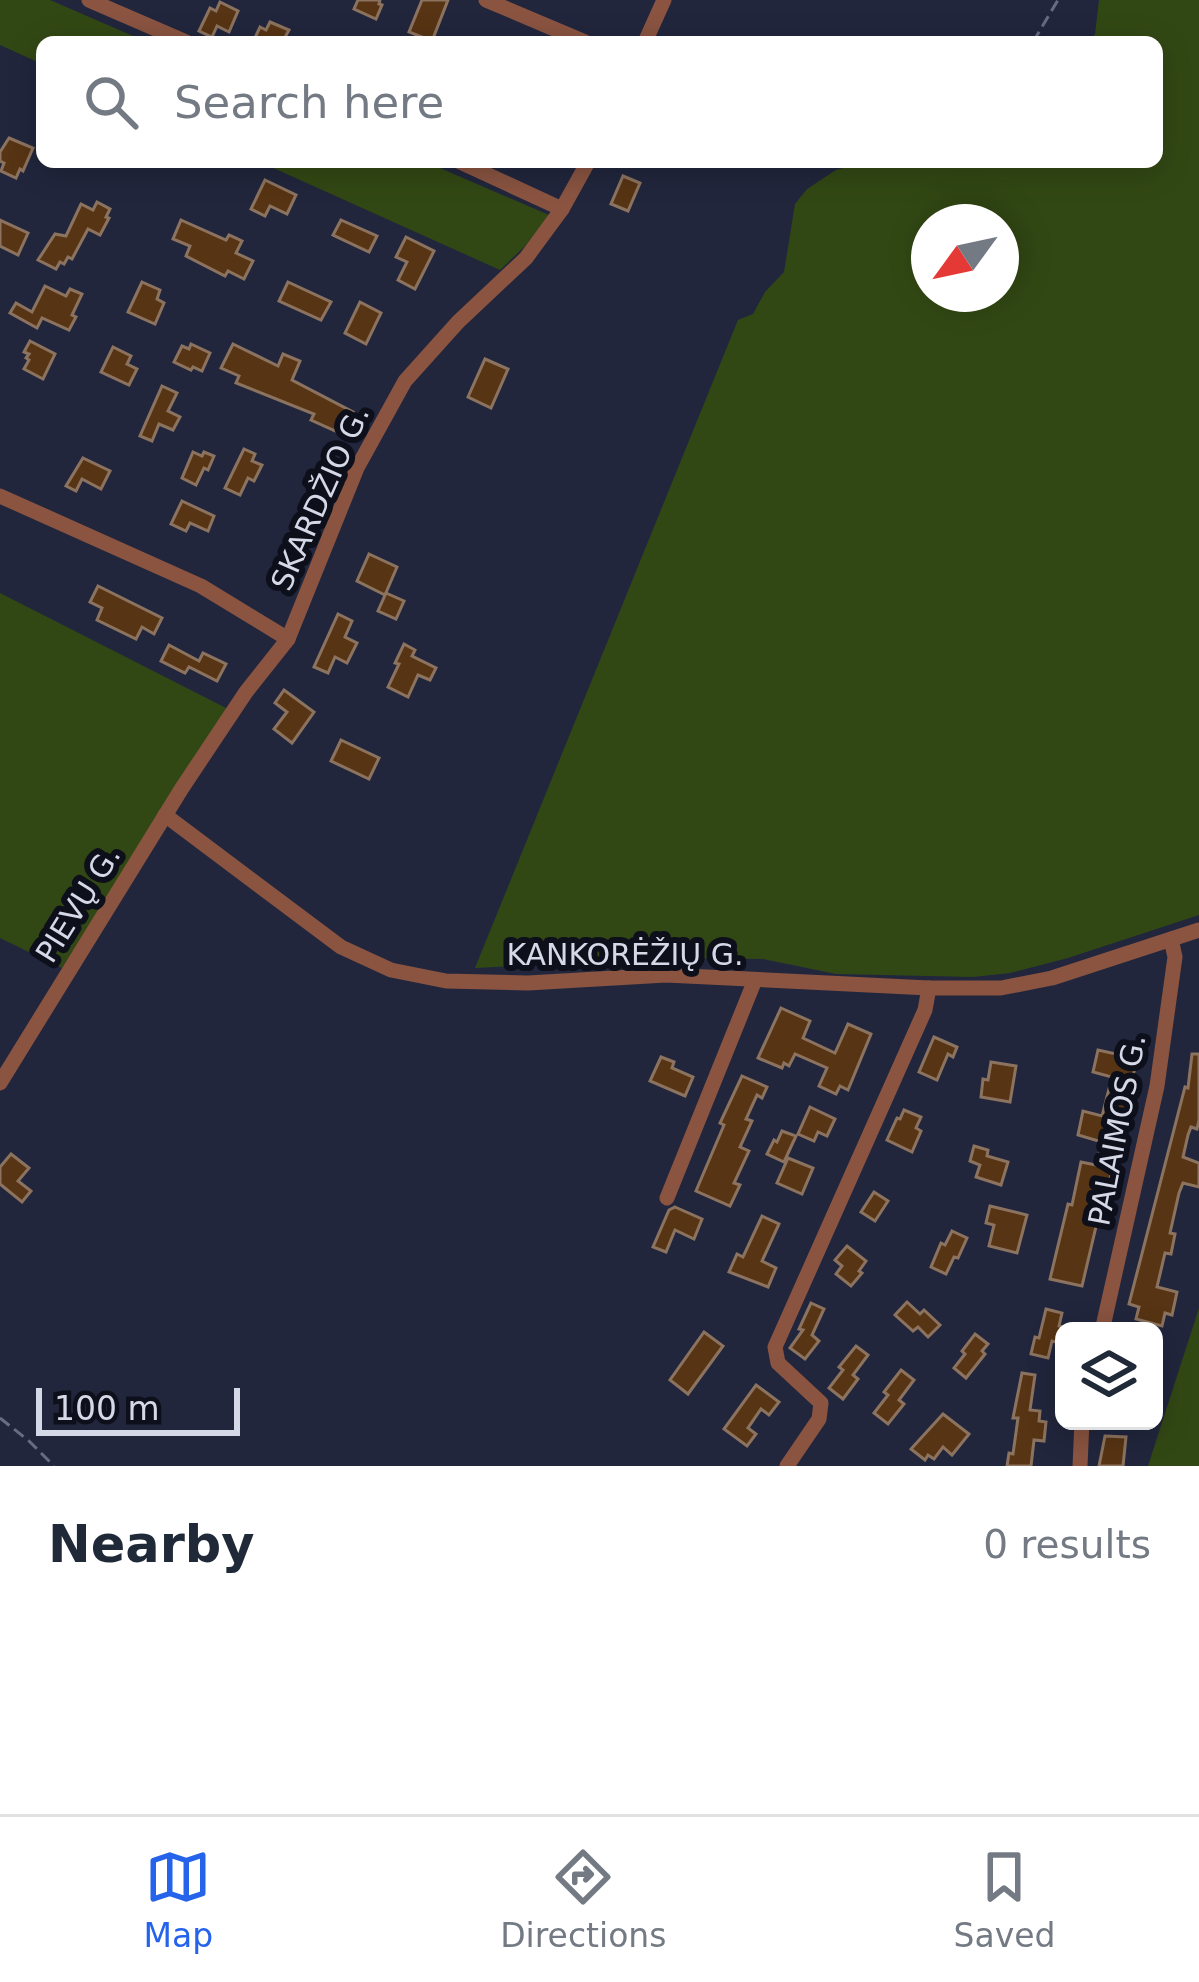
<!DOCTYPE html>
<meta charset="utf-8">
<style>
:root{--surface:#fff;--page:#f6f6f7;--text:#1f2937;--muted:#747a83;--line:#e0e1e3;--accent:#2563eb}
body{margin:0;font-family:"DejaVu Sans",sans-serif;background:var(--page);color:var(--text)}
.controls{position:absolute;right:36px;bottom:36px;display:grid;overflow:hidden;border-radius:18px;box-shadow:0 6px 30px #0003}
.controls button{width:108px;height:108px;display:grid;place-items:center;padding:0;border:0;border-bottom:3px solid var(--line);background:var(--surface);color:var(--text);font:60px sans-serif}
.compass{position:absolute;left:911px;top:204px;width:108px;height:108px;border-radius:50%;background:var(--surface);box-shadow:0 6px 30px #0003;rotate:237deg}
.scale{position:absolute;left:36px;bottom:30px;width:204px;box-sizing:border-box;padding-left:12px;border:6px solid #d4d8e7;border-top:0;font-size:33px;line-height:42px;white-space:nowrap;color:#d4d8e7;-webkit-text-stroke:9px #0d101a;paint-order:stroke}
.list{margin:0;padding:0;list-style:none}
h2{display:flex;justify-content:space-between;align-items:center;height:156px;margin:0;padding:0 48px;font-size:51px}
h2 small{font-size:39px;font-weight:400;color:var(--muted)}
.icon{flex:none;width:66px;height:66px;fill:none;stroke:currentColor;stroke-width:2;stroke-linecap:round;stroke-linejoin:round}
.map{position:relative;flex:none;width:1199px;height:1466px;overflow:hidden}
.search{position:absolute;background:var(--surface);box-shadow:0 6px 30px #0003;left:36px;right:36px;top:36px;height:132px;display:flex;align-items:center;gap:30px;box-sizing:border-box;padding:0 42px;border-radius:18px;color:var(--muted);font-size:45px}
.sheet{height:348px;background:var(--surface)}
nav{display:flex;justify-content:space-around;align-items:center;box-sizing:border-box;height:168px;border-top:3px solid var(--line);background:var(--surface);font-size:33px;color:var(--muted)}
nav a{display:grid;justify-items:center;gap:6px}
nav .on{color:var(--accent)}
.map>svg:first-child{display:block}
.green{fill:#324814;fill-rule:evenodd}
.building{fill:#573413;stroke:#8c735f;stroke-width:3}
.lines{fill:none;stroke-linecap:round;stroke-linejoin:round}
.path{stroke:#676c80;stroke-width:3;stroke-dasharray:12 6;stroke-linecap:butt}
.street{stroke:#8a5441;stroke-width:15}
.labels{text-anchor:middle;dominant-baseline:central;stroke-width:12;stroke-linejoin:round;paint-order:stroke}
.street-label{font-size:30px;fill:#d4d8e7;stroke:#0d101a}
</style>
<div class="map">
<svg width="1199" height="1466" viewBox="0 0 1199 1466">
<rect width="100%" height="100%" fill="#21263d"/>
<g class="green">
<path d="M0 0H50L147 42H42V64L0 45Z"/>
<path d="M1099 0H1199V915L1068 958 1010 973 973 977 836 974 763 959 677 958 475 968 738 320 753 314 765 292 784 272 795 204 807 189 836 170 865 162H1157V42H1088L1095 34ZM1001 222V294H929V222Z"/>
<path d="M260 162H426L549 215 525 246 500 270Z"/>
<path d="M0 593 228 709 62 968 0 938Z"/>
<path d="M1199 1308V1466H1148Z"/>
</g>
<g class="building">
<path d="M358 0H380L379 4 382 5 376 19 354 9Z"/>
<path d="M422 0H448L432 41 409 32Z"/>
<path d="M220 2 238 11 229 32 217 26 212 37 199 31 210 8 216 11Z"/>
<path d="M270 22 289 30 284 39 290 42H253L260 27 266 30Z"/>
<path d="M9 138 33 148 23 171 20 169 16 178 1 171 4 163 0 161V152Z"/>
<path d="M623 176 640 183 628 211 611 204Z"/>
<path d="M265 180 296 195 287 214 270 206 265 216 251 209Z"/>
<path d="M97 202 110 209 106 217 109 218 100 235 88 229 72 259 68 257 64 264 60 262 56 269 38 260 55 234 66 236 81 204 93 210Z"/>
<path d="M0 220 28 233 18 255 0 246Z"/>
<path d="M181 220 226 240 229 235 242 241 236 253 253 261 244 279 228 271 225 276 186 256 190 246 173 239Z"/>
<path d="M341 220 377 236 369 252 333 235Z"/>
<path d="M406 237 434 251 415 289 398 280 407 262 396 257Z"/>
<path d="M142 282 160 290 157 299 164 303 155 324 128 312Z"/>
<path d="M288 282 331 302 321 320 279 301Z"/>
<path d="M45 286 66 296 70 289 82 294 72 315 76 317 69 330 42 318 37 328 10 313 16 303 32 312Z"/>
<path d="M360 302 381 313 366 344 345 333Z"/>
<path d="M30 341 55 354 43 379 24 369 29 360 26 358 29 354 24 352Z"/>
<path d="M191 344 210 353 202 371 193 367 191 370 174 362 182 346 189 349Z"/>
<path d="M233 344 278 366 283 354 300 361 292 380 353 412 342 434 311 420 314 414 236 383 239 376 221 368Z"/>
<path d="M113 347 131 356 127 364 137 369 129 385 101 372Z"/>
<path d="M485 359 508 369 491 408 468 397Z"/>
<path d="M162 386 177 393 168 411 180 417 173 430 159 424 152 441 140 436Z"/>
<path d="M244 449 255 454 252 461 262 465 254 481 248 478 240 495 225 488Z"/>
<path d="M193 452 202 456 204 452 214 456 208 470 204 468 196 485 182 478Z"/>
<path d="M83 458 110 471 101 489 82 479 76 491 66 486Z"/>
<path d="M182 501 214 516 208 531 190 523 186 531 171 524Z"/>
<path d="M369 554 397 567 385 595 357 581Z"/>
<path d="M98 586 162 618 154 634 142 627 136 639 97 620 102 608 90 602Z"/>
<path d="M386 593 404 601 396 619 378 611Z"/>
<path d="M338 614 352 621 345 637 357 643 347 663 335 657 328 673 314 667Z"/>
<path d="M404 644 415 650 412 656 436 668 430 680 418 675 408 697 388 687 399 664 395 663Z"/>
<path d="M169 645 199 661 203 653 226 664 217 681 189 667 185 673 161 661Z"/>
<path d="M284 690 314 712 292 743 274 729 287 712 275 703Z"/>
<path d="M341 740 379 758 369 779 331 761Z"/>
<path d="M781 1008 810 1021 803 1038 835 1053 848 1024 871 1034 848 1090 840 1086 836 1094 819 1086 827 1068 795 1054 789 1066 784 1063 782 1068 758 1058Z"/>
<path d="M934 1037 957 1047 953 1057 948 1054 937 1080 919 1072Z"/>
<path d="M1124 1046 1139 1049 1106 1197H1103L1082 1286 1050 1279 1068 1204 1072 1205 1081 1162 1096 1165 1102 1142 1078 1135 1083 1111 1102 1116 1112 1077 1093 1072 1098 1050 1116 1054 1117 1051 1123 1053Z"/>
<path d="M1192 1054H1199V1120L1197 1129 1191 1127 1188 1135 1183 1157 1199 1163V1187L1183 1183 1179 1193 1170 1233 1175 1234 1171 1254 1165 1253 1157 1287 1177 1292 1172 1315 1165 1313 1162 1326 1136 1319 1139 1307 1129 1304 1185 1087 1188 1088Z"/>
<path d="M661 1057 674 1062 672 1068 693 1077 685 1096 650 1081Z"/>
<path d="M991 1062 1016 1066 1010 1102 981 1097 983 1079 988 1080Z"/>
<path d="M742 1076 767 1087 762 1098 757 1095 746 1119 752 1121 740 1147 749 1151 734 1183 740 1185 730 1206 696 1191 724 1125 720 1123Z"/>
<path d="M810 1107 835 1119 827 1136 818 1132 814 1141 798 1134Z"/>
<path d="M904 1110 921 1117 916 1128 921 1131 912 1152 887 1140 897 1118 900 1119Z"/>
<path d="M782 1131 796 1136 784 1162 767 1154 774 1140 777 1142Z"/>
<path d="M974 1146 988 1150 987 1156 1008 1162 1001 1185 976 1177 980 1165 970 1161Z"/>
<path d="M11 1154 29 1168 18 1181 31 1191 22 1202 0 1184V1167Z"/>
<path d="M788 1158 813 1168 802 1194 777 1183Z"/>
<path d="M874 1192 888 1201 875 1221 861 1212Z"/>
<path d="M990 1206 1027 1215 1017 1253 989 1246 994 1225 986 1223Z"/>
<path d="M675 1207 702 1219 694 1239 675 1230 666 1252 653 1247 669 1210Z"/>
<path d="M762 1216 779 1224 762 1261 776 1268 768 1287 729 1272 737 1254 743 1257Z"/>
<path d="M952 1231 967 1238 958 1258 954 1257 946 1274 931 1267 941 1243 945 1245Z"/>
<path d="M847 1246 866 1261 859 1271 862 1273 851 1286 836 1274 842 1266 835 1260Z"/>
<path d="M907 1302 920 1314 924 1310 940 1325 928 1337 918 1327 913 1331 895 1315Z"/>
<path d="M811 1303 824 1309 812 1335 819 1341 805 1359 790 1348 803 1330 799 1329Z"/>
<path d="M1046 1309 1062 1313 1059 1326 1067 1328 1063 1344 1052 1341 1048 1358 1031 1354 1035 1337 1039 1338Z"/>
<path d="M704 1332 723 1346 688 1394 670 1380Z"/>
<path d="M975 1334 988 1344 982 1351 985 1354 966 1378 954 1368 965 1354 962 1351Z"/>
<path d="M856 1346 868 1355 853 1375 858 1379 843 1399 829 1388 843 1370 839 1367Z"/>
<path d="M901 1370 914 1380 899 1400 904 1404 888 1424 874 1413 888 1395 884 1392Z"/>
<path d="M1022 1373 1035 1375 1030 1410 1040 1411 1039 1421 1046 1422 1044 1441 1034 1440 1031 1466H1007L1009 1453 1013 1454 1018 1418H1013Z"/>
<path d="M756 1385 779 1402 769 1415 761 1409 748 1428 756 1434 747 1446 724 1429Z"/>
<path d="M943 1414 969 1434 952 1455 943 1447 934 1459 928 1455 925 1460 911 1449Z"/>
<path d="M1105 1436 1126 1437 1123 1466H1099Z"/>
</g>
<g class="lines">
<g class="path">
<path d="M1033 42 1058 0"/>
<path d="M0 1418 29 1441 54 1466"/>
</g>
<g class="street">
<path d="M89 0 186 42"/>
<path d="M486 0 585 42"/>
<path d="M645 42 664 0"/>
<path d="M460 162 562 209"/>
<path d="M0 496 201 586 288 639"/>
<path d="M165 815 341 947 391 970 446 981 528 983 666 975 929 988H1001L1052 978 1199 930"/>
<path d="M0 1083 182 788 246 692 288 639 357 468 405 381 458 322 526 258 562 209 588 162"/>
<path d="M667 1198 755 980"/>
<path d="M1102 1331 1157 1086 1175 957 1171 939"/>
<path d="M787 1466 819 1419 821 1403 778 1363 775 1347 925 1010 929 988"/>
<path d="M1080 1466 1082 1421"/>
</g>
</g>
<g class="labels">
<g class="street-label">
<text transform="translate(320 498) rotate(-66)">SKARDŽIO G.</text>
<text transform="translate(78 904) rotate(-58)">PIEVŲ G.</text>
<text x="625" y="954">KANKORĖŽIŲ G.</text>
<text transform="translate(1117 1130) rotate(-79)">PALAIMOS G.</text>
</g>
</g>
</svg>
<div class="controls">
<button><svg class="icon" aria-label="layers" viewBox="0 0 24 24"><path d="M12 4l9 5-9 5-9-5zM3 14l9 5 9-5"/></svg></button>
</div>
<svg class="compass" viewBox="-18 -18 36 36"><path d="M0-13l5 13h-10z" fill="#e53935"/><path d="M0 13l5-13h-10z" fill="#747a83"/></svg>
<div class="scale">100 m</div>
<div class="search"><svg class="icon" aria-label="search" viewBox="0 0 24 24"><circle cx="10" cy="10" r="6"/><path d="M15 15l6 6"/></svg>Search here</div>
</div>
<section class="sheet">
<h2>Nearby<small>0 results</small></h2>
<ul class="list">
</ul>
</section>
<nav>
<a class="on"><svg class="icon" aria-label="map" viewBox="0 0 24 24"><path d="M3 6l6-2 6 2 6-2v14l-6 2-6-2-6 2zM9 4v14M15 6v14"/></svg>Map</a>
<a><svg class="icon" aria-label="directions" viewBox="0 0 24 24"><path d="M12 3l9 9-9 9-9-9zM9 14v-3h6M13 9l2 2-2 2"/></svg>Directions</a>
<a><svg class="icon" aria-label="saved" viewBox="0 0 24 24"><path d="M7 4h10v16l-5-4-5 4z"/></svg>Saved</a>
</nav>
